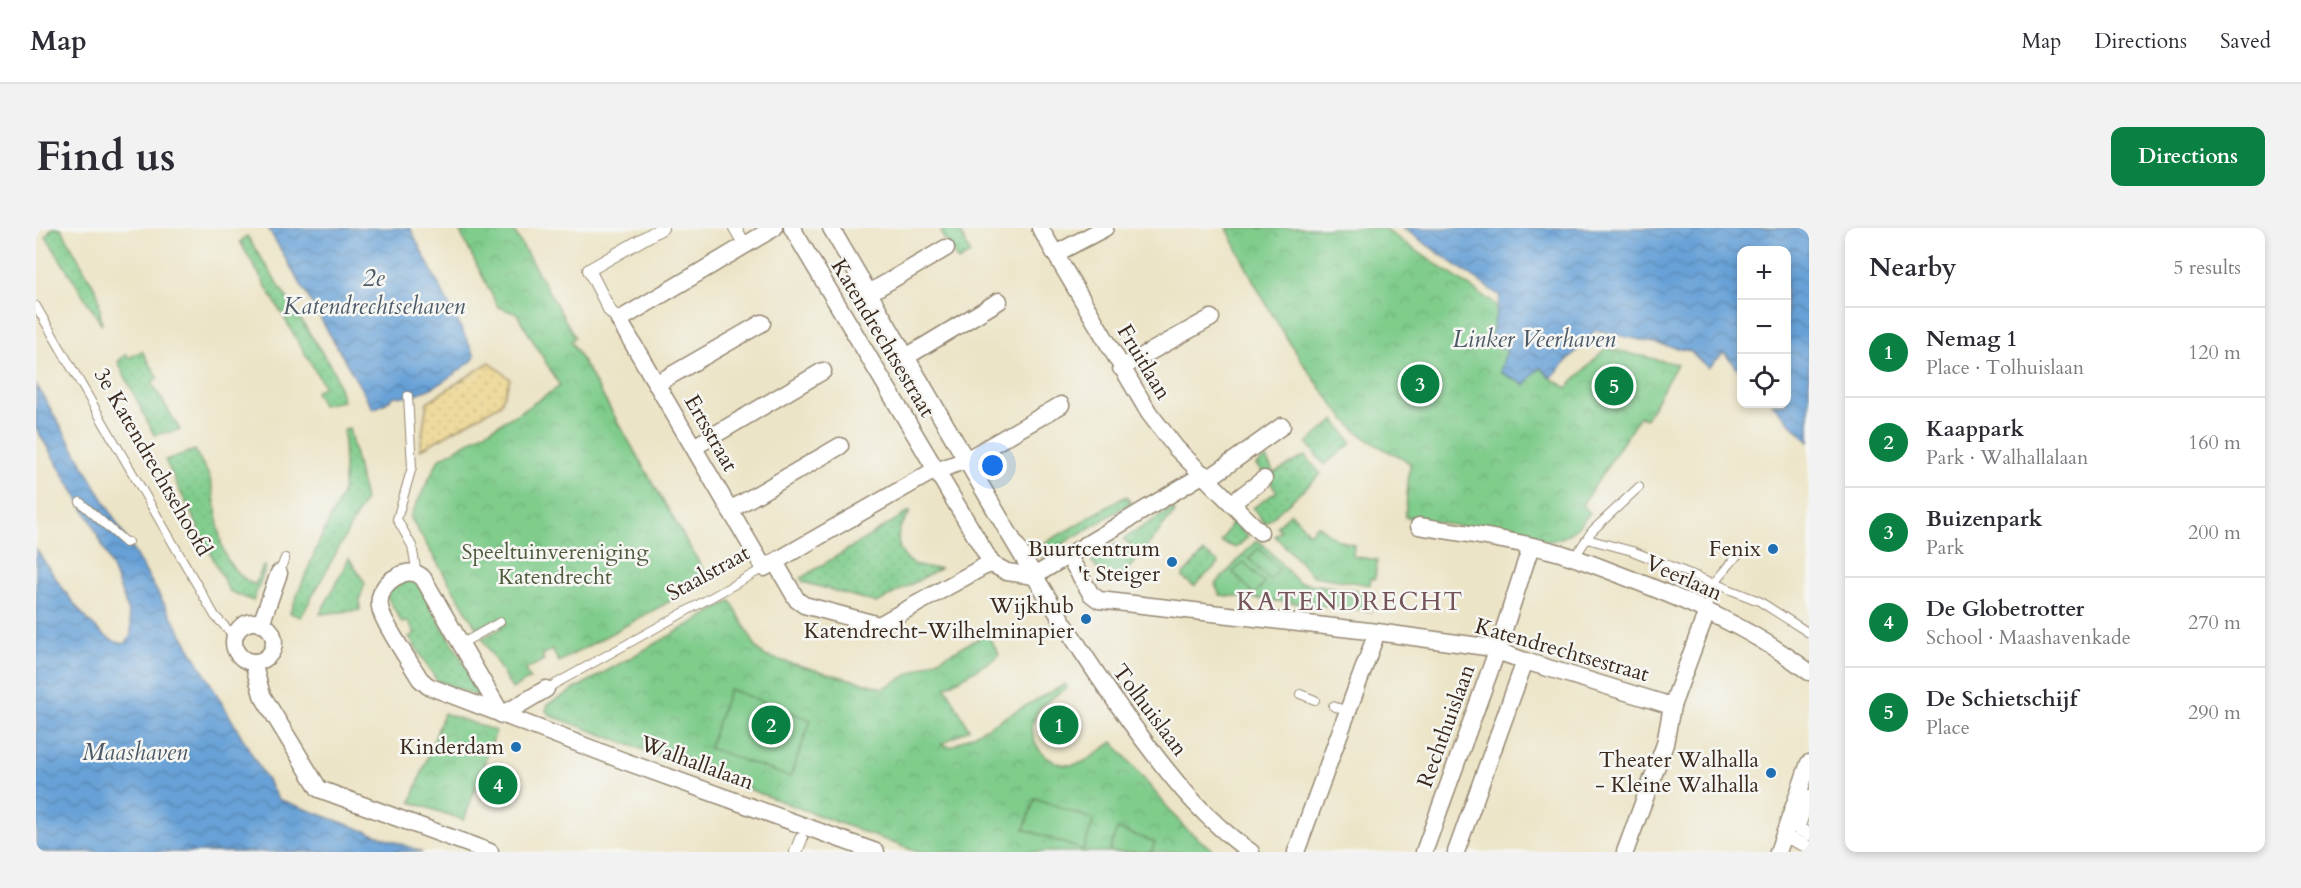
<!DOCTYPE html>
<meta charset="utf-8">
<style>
:root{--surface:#fff;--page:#f2f2f3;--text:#2b2b33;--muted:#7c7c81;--line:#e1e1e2;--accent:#0b8043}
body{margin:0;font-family:Cardo,serif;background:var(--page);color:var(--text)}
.controls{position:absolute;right:18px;top:18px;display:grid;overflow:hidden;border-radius:12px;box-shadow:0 3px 9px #0003}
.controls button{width:54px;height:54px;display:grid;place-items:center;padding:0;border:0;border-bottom:2px solid var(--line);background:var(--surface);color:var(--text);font:30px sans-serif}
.you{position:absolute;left:957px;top:238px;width:21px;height:21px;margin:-15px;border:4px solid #fff;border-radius:50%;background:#1a73e8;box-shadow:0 0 0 9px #1a73e833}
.badge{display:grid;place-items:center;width:39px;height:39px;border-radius:50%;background:var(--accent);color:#fff;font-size:20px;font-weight:700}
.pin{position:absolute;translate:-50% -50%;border:3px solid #fff;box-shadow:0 2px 6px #0006}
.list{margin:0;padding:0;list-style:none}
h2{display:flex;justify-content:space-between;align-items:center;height:78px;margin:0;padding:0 24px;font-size:26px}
h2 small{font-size:20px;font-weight:400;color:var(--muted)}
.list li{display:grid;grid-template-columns:39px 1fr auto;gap:18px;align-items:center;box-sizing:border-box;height:90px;padding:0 24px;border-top:2px solid var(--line)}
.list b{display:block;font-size:22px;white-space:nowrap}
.list p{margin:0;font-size:20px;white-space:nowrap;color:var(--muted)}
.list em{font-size:20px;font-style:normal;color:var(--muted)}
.icon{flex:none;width:33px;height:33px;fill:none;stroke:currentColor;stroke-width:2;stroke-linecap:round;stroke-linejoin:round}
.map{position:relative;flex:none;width:1773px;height:624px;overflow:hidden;border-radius:12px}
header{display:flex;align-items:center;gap:36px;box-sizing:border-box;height:84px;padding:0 30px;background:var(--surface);border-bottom:2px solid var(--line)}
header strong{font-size:28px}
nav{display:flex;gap:33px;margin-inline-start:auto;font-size:21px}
.intro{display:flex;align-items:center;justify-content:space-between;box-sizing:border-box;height:144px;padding:0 36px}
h1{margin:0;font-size:42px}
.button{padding:15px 27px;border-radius:12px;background:var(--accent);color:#fff;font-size:21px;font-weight:700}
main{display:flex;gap:36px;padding:0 36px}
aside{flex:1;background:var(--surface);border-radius:12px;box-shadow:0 3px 9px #0003}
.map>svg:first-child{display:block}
.grass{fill:url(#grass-dots);stroke:#5d7b54;stroke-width:1.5}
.sand{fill:url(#sand-dots);stroke:#94825e;stroke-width:1.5}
.park{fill:url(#park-crowns);stroke:#5d7b54;stroke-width:1.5}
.pitch{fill:#7fcc8b;stroke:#5d7b54;stroke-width:1.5}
.water{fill:url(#water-waves);stroke:#51667a;stroke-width:1.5}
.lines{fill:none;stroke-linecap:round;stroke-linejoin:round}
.service-casing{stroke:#948772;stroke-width:10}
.pedestrian-casing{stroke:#948772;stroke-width:14}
.minor-casing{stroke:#948772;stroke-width:19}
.service{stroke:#fff;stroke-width:8}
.pedestrian{stroke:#fff;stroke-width:12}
.minor{stroke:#fff;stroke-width:16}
.poi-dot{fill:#1f6fb2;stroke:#f6f6f2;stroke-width:2}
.labels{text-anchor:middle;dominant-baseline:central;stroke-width:5;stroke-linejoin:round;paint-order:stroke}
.street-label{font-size:22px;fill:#3b2a1e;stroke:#f6f6f2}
.poi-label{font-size:22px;fill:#3b2a1e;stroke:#f6f6f2;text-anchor:end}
.park-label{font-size:22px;fill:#4f5b3f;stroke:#f6f6f2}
.water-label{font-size:24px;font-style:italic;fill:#4d5a68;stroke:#f6f6f2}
.quarter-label{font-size:26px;letter-spacing:1.5px;fill:#745458;stroke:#f6f6f2}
</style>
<header>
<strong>Map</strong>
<nav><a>Map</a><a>Directions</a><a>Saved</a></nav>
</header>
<div class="intro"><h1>Find us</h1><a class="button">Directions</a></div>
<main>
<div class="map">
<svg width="1773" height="624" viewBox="0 0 1773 624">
<defs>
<pattern id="grass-dots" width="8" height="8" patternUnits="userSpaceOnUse" patternTransform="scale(1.5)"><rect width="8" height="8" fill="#7fcc8b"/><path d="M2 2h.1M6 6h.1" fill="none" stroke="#6faf78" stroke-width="1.8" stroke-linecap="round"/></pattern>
<pattern id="sand-dots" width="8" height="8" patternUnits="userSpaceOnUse" patternTransform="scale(1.5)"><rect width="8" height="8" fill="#eeda9e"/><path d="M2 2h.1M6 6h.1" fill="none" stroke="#cdbb88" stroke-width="1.8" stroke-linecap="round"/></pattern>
<pattern id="park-crowns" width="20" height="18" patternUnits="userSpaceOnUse" patternTransform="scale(1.5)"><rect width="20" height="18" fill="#7fcc8b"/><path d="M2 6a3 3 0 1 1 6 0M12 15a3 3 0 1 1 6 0" fill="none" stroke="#6faf78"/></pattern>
<pattern id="water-waves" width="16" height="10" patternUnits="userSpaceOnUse" patternTransform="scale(1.5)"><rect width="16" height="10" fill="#67a1d7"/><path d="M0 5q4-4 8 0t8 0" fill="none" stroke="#5683ae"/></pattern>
</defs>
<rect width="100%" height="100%" fill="#f6f6f2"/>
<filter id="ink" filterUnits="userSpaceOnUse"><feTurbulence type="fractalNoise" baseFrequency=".0167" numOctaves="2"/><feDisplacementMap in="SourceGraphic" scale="12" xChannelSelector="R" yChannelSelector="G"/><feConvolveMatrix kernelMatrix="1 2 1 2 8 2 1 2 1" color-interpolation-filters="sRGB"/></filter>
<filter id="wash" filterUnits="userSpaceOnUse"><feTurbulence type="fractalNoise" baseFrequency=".008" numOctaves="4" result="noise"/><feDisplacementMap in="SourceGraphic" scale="24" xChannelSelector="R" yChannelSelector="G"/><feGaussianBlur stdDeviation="1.35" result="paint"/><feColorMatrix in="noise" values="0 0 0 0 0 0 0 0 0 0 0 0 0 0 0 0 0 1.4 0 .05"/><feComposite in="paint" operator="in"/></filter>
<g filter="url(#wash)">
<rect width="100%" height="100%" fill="#ece4c6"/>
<g class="grass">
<path d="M16 0H25L62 66 66 97 10 9Z"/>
<path d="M912 0H922L934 24V26L922 33 905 6V4Z"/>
<path d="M211 8 298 143 307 173 286 177 279 164 288 158 204 14Z"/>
<path d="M106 123 122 149 116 155 144 202 118 207 82 134 90 126 93 130Z"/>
<path d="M1299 192 1316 215 1288 237 1272 216V214Z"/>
<path d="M313 200 329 272 265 389 254 385 282 316 306 266 308 252V201Z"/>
<path d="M159 222C163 232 171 241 174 251 187 291 173 334 219 357L227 338 230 339 217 373 193 363 129 232Z"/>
<path d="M1269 228 1285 246 1229 296 1217 280 1241 263 1220 237 1230 230 1238 245Z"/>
<path d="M1090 268 1095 275 1005 329 1000 320Z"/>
<path d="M1137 280 1139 284 1105 326 1087 311Z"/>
<path d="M874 283C873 289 865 295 863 303 858 331 881 342 905 340L841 375 767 354 765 350Z"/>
<path d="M1196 293 1212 309 1200 320 1185 314Z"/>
<path d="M1081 315 1101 331 1082 353 1068 351 1055 332Z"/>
<path d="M1168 324 1183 335 1158 358 1147 350V347Z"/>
<path d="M313 330 329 355 324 370V382L284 386Z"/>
<path d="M372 352 382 356 445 464 443 467H438L401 453 373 409 379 405 371 393 366 395 351 368 357 358Z"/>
</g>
<path class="sand" d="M454 134 474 151 465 176 384 222 391 174Z"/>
<g class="park">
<path d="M422 0H476L539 109 535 113 673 352 523 434 516 422 506 427 508 432 489 442 494 451 476 461 446 410 466 400 462 390 441 401 374 289 403 231 486 183 524 158 481 86 462 79Z"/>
<path d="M1191 0H1347L1459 76 1461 84 1453 118 1471 121 1483 153 1488 157 1504 139 1515 150 1531 160 1570 120 1641 136 1610 191 1604 188 1546 277 1554 285C1539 302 1535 310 1512 313L1369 289 1374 235C1357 225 1336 217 1322 204 1307 191 1296 175 1284 159 1247 109 1217 56 1191 0Z"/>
<path d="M1255 285 1273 305 1281 297 1300 311 1318 317 1317 328 1341 332 1339 351 1335 350 1334 357 1277 348 1239 308 1245 302 1241 298Z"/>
<path d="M1220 313H1224L1262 354 1336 365 1337 367 1335 383 1184 367 1179 357Z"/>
<path d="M695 373 720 419 728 428 847 460 951 406 963 426 960 430 910 459 933 501 906 516 915 519 1029 456 1031 460C1021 467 1008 473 1002 483 984 510 1012 543 1041 536 1054 533 1066 521 1077 514L1148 599 1179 624H881L516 488 510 483 512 476Z"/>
<path d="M408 485 460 503 428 592 375 574Z"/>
</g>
<g class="pitch">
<path d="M1223 320 1243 342 1233 352 1213 330Z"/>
<path d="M1208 334 1229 356 1218 366 1197 344Z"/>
<path d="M693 461 775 492 754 549 673 520Z"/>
<path d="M999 570 1058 592 1047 622 988 601Z"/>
<path d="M1081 601 1119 614 1115 624H1073Z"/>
</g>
<g class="water">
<path d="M232 0H374L439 128 437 132C416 148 386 172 358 168L350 175 337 181Z"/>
<path d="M1367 0H1773V214L1736 176H1750V22H1706L1705 144 1688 125 1672 140 1654 123 1560 102 1515 150 1504 139 1489 157 1464 144 1471 121 1453 118 1464 68Z"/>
<path d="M0 156 242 571 387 624H0V321C16 344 61 419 90 415L95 407V396L88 371 72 330 56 295 0 200Z"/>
</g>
</g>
<g filter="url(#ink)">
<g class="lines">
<g class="service-casing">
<g id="service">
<path d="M0 78 179 388 199 409"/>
<path d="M372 168 376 239 361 291 376 318 381 346"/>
<path d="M44 274 90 315 92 314"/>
<path d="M1551 311 1596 323 1723 373 1773 405"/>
<path d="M1538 330 1556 303 1603 259"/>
<path d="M243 345 249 330"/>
<path d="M1671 383 1677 356 1704 324"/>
<path d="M425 416 464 394"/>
<path d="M510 461 728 340"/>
<path d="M1264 466 1279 472"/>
<path d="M1297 478 1311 483"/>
</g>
</g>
<g class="pedestrian-casing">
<g id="pedestrian">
<path d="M699 0 709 17"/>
<path d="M583 92 574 83 553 42 626 0"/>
<path d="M1773 568 1762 601 1773 606"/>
<path d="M1748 608 1773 619"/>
<path d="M760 624 765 611"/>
</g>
</g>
<g class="minor-casing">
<g id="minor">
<path d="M738 0 583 92 728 340 892 246 930 232 1025 177"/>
<path d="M756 0 956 336 971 344 998 348 1168 246"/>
<path d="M795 0C855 103 915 206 975 309 1016 378 1058 446 1106 510 1138 553 1171 594 1215 624"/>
<path d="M1004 0 1113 185 1140 220 1224 304"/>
<path d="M1019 26 1069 0"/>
<path d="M833 65 910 20"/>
<path d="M870 129 963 73"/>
<path d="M1085 140 1175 90"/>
<path d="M620 156 726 95"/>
<path d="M658 219 787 143"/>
<path d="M1172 251 1246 198"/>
<path d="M1196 275 1228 251"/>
<path d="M694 282 804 218"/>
<path d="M1383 298C1426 305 1471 311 1513 322 1538 328 1563 339 1587 348 1652 373 1717 401 1773 444"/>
<path d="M1033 329 1055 366 1063 372 1341 404 1450 419 1489 433 1636 478"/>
<path d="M739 334 761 372 768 377 843 397 947 339 956 336"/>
<circle cx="218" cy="414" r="20"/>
<path d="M225 396 243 345"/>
<path d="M217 434 226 467 283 561 454 624"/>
<path d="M466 487 387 350C380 343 371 343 362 348 349 354 340 368 345 383 350 400 374 434 384 451L392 458 588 533 840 624"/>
<path d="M466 487 510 461"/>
<path d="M1260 624 1341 404"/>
<path d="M1388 624 1461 423 1495 318"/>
<path d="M1420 624 1489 433"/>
<path d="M1589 624 1629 516 1636 478 1671 383"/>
<path d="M1742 624 1773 535"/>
</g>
</g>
<use href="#service" class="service"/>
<use href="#pedestrian" class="pedestrian"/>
<use href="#minor" class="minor"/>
</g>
</g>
<g class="poi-dot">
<circle cx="1737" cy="321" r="6"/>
<circle cx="1136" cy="334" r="6"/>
<circle cx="1050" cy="391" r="6"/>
<circle cx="480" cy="519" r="6"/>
<circle cx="1735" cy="545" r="6"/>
</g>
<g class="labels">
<g class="street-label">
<text transform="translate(847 110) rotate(59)">Katendrechtsestraat</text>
<text transform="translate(1108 134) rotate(59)">Fruitlaan</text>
<text transform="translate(675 205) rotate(60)">Ertsstraat</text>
<text transform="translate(117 234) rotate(60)">3e Katendrechtsehoofd</text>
<text transform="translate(672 345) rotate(-29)">Staalstraat</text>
<text transform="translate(1648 350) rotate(24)">Veerlaan</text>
<text transform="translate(1526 422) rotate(16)">Katendrechtsestraat</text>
<text transform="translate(1114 482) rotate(53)">Tolhuislaan</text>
<text transform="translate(1410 498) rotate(-70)">Rechthuislaan</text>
<text transform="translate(661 535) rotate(20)">Walhallalaan</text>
</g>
<g class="poi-label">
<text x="1124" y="321">Buurtcentrum<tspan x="1124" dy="25">'t Steiger</tspan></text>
<text x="1725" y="321">Fenix</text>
<text x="1038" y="378">Wijkhub<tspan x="1038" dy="25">Katendrecht-Wilhelminapier</tspan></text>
<text x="468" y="519">Kinderdam</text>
<text x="1723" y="532">Theater Walhalla<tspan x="1723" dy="25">- Kleine Walhalla</tspan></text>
</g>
<g class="park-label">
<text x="519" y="324">Speeltuinvereniging<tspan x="519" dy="25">Katendrecht</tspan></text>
</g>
<g class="water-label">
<text x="338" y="50">2e<tspan x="338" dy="28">Katendrechtsehaven</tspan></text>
<text x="1498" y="111">Linker Veerhaven</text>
<text x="99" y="524">Maashaven</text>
</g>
<g class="quarter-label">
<text x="1314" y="373">KATENDRECHT</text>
</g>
</g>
</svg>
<div class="controls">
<button>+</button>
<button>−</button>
<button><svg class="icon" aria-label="locate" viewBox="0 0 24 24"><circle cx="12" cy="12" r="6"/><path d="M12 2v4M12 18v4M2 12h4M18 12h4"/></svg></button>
</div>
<div class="you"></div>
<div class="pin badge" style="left:1023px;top:497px">1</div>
<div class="pin badge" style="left:735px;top:497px">2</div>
<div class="pin badge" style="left:1384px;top:156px">3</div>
<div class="pin badge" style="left:462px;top:557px">4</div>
<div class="pin badge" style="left:1578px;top:158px">5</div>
</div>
<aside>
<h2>Nearby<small>5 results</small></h2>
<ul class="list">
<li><span class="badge">1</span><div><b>Nemag 1</b><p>Place · Tolhuislaan</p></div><em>120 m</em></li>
<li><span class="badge">2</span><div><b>Kaappark</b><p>Park · Walhallalaan</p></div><em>160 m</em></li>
<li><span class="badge">3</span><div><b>Buizenpark</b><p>Park</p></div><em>200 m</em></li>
<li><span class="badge">4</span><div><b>De Globetrotter</b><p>School · Maashavenkade</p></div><em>270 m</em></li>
<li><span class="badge">5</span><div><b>De Schietschijf</b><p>Place</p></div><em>290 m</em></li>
</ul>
</aside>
</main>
